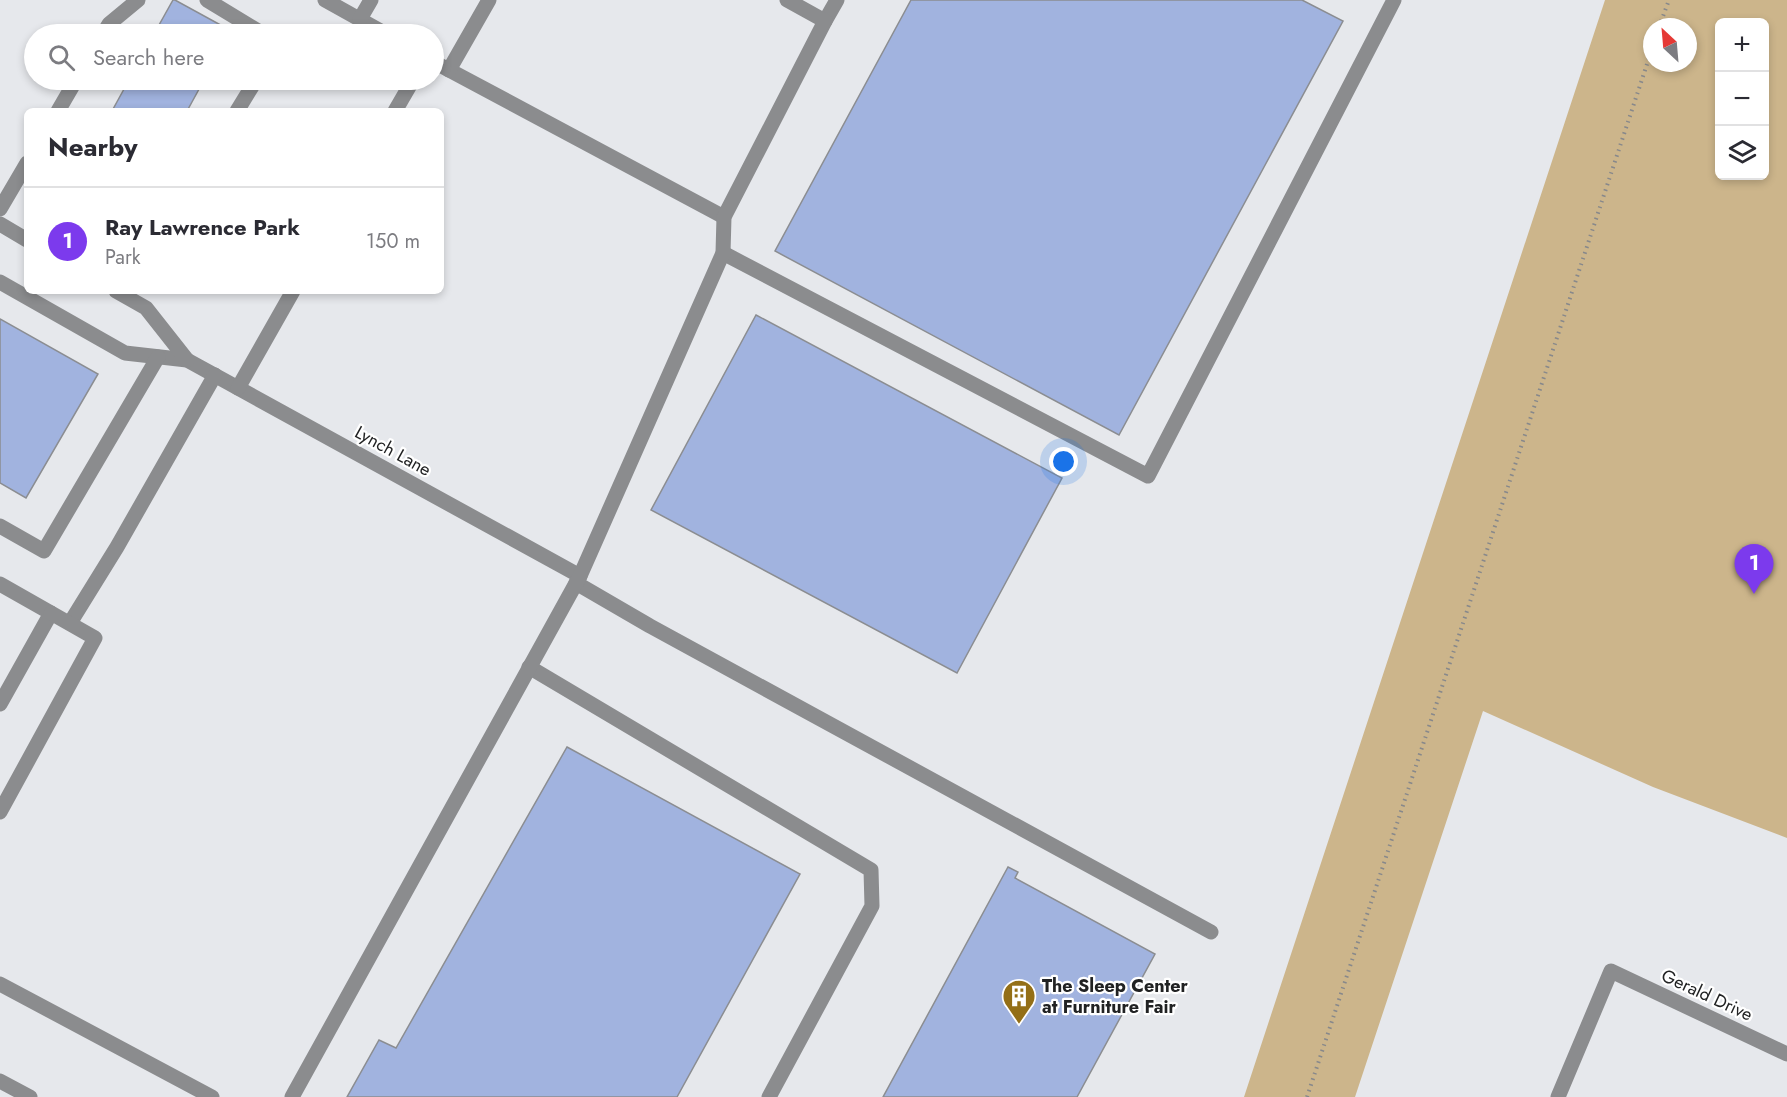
<!DOCTYPE html>
<meta charset="utf-8">
<style>
:root{--surface:#fff;--page:#f2f2f3;--text:#2b2b33;--muted:#7c7c81;--line:#e1e1e2;--accent:#7c3aed}
body{margin:0;font-family:Jost,sans-serif;background:var(--page);color:var(--text)}
.controls{position:absolute;right:18px;top:18px;display:grid;overflow:hidden;border-radius:9px;box-shadow:0 3px 9px #0003}
.controls button{width:54px;height:54px;display:grid;place-items:center;padding:0;border:0;border-bottom:2px solid var(--line);background:var(--surface);color:var(--text);font:30px sans-serif}
.compass{position:absolute;left:1643px;top:18px;width:54px;height:54px;border-radius:50%;background:var(--surface);box-shadow:0 3px 9px #0003;rotate:334deg}
.you{position:absolute;left:1064px;top:462px;width:21px;height:21px;margin:-15px;border:4px solid #fff;border-radius:50%;background:#1a73e8;box-shadow:0 0 0 9px #1a73e833}
.badge{display:grid;place-items:center;width:39px;height:39px;border-radius:50%;background:var(--accent);color:#fff;font-size:20px;font-weight:700}
.pin{position:absolute;translate:-50% -50px;filter:drop-shadow(0 2px 3px #0008)}
.pin::after{content:'';position:absolute;top:32px;width:21px;height:18px;background:inherit;clip-path:polygon(0 0,100% 0,50% 100%)}
.list{margin:0;padding:0;list-style:none}
h2{display:flex;justify-content:space-between;align-items:center;height:78px;margin:0;padding:0 24px;font-size:26px}
h2 small{font-size:20px;font-weight:400;color:var(--muted)}
.list li{display:grid;grid-template-columns:39px 1fr auto;gap:18px;align-items:center;box-sizing:border-box;height:108px;padding:0 24px;border-top:2px solid var(--line)}
.list b{display:block;font-size:22px;white-space:nowrap}
.list p{margin:0;font-size:20px;white-space:nowrap;color:var(--muted)}
.list em{font-size:20px;font-style:normal;color:var(--muted)}
.icon{flex:none;width:33px;height:33px;fill:none;stroke:currentColor;stroke-width:2;stroke-linecap:round;stroke-linejoin:round}
.map{position:relative;flex:none;width:1787px;height:1097px;overflow:hidden}
.search{position:absolute;background:var(--surface);box-shadow:0 3px 9px #0003;left:24px;top:24px;width:420px;height:66px;display:flex;align-items:center;gap:15px;box-sizing:border-box;padding:0 21px;border-radius:33px;color:var(--muted);font-size:22px}
.panel{position:absolute;background:var(--surface);box-shadow:0 3px 9px #0003;left:24px;top:108px;width:420px;height:186px;border-radius:9px}
.map>svg:first-child{display:block}
.green{fill:#ccb58b;fill-rule:evenodd}
.building{fill:#a1b3df;stroke:#8b8d91;stroke-width:1.5}
.lines{fill:none;stroke-linecap:round;stroke-linejoin:round}
.path{stroke:#87888b;stroke-width:4;stroke-dasharray:1.5 4.5;stroke-linecap:butt}
.minor{stroke:#8b8c8e;stroke-width:15}
.labels{text-anchor:middle;dominant-baseline:central;stroke-width:4.5;stroke-linejoin:round;paint-order:stroke}
.street-label{font-size:18px;fill:#212223;stroke:#fff}
.poi-label{font-size:18px;font-weight:bold;fill:#212223;stroke:#fff;text-anchor:start}
</style>
<div class="map">
<svg width="1787" height="1097" viewBox="0 0 1787 1097">
<rect width="100%" height="100%" fill="#e6e8ec"/>
<path class="green" d="M1605 0H1787V838L1653 787 1483 711 1355 1097H1244ZM1720 22H1764V176H1720ZM1652 27H1688V63H1652Z"/>
<g class="building">
<path d="M173 0H175L237 34H154Z"/>
<path d="M911 0H1302L1343 21 1119 435 775 251Z"/>
<path d="M129 80H204L187 111H112Z"/>
<path d="M756 315 1062 478 957 673 651 510Z"/>
<path d="M0 319 98 374 26 498 0 483Z"/>
<path d="M567 747 800 874 677 1097H347L379 1040 396 1048Z"/>
<path d="M1008 867 1018 872 1015 878 1155 954 1077 1097H883Z"/>
</g>
<g class="lines">
<g class="path">
<path d="M1659 27 1669 0"/>
<path d="M1307 1097 1652 49"/>
</g>
<g class="minor">
<path d="M207 0 263 34"/>
<path d="M325 0 386 34"/>
<path d="M360 19 371 0"/>
<path d="M825 21 837 0"/>
<path d="M103 34 109 24 138 0"/>
<path d="M434 62 724 217"/>
<path d="M449 70 489 0"/>
<path d="M58 111 76 80"/>
<path d="M237 111 256 80"/>
<path d="M395 111 413 80"/>
<path d="M0 209 27 163"/>
<path d="M0 224 27 240"/>
<path d="M723 253 1148 476 1394 0"/>
<path d="M0 282 125 353 187 360 580 576"/>
<path d="M116 291 146 308 187 360"/>
<path d="M238 388 293 291"/>
<path d="M0 526 44 551 158 357"/>
<path d="M576 583 650 626 1211 932"/>
<path d="M0 584 51 613 0 704"/>
<path d="M70 623 117 547 215 375"/>
<path d="M529 667 871 870 872 906 769 1097"/>
<path d="M0 812 95 638 51 613"/>
<path d="M0 984 212 1097"/>
<path d="M0 1081 30 1097"/>
<path d="M292 1097 580 576 723 253 724 217 825 21 787 0"/>
<path d="M1558 1097 1611 971 1787 1054"/>
</g>
</g>
<defs>
<g id="building-pin" transform="scale(1.725)"><path d="M0 17L-7.5 6A9.5 9.5 0 1 1 7.5 6Z" fill="#946f17" stroke="#fff"/><path d="M-4-6H4V6H1V3H-1V6H-4ZM-2.5-4.3h1.7v1.8h-1.7ZM.8-4.3h1.7v1.8H.8ZM-2.5-1h1.7V.8h-1.7ZM.8-1h1.7V.8H.8Z" fill="#fff"/></g>
</defs>
<g fill-rule="evenodd">
<use href="#building-pin" x="1019" y="996"/>
</g>
<g class="labels">
<g class="street-label">
<text transform="translate(393 451) rotate(29)">Lynch Lane</text>
<text transform="translate(1707 995) rotate(25)">Gerald Drive</text>
</g>
<g class="poi-label">
<text x="1042" y="986">The Sleep Center<tspan x="1042" dy="21">at Furniture Fair</tspan></text>
</g>
</g>
</svg>
<div class="controls">
<button>+</button>
<button>−</button>
<button><svg class="icon" aria-label="layers" viewBox="0 0 24 24"><path d="M12 4l9 5-9 5-9-5zM3 14l9 5 9-5"/></svg></button>
</div>
<svg class="compass" viewBox="-18 -18 36 36"><path d="M0-13l5 13h-10z" fill="#e53935"/><path d="M0 13l5-13h-10z" fill="#7c7c81"/></svg>
<div class="you"></div>
<div class="pin badge" style="left:1754px;top:594px">1</div>
<div class="search"><svg class="icon" aria-label="search" viewBox="0 0 24 24"><circle cx="10" cy="10" r="6"/><path d="M15 15l6 6"/></svg>Search here</div>
<section class="panel">
<h2>Nearby<small></small></h2>
<ul class="list">
<li><span class="badge">1</span><div><b>Ray Lawrence Park</b><p>Park</p></div><em>150 m</em></li>
</ul>
</section>
</div>
